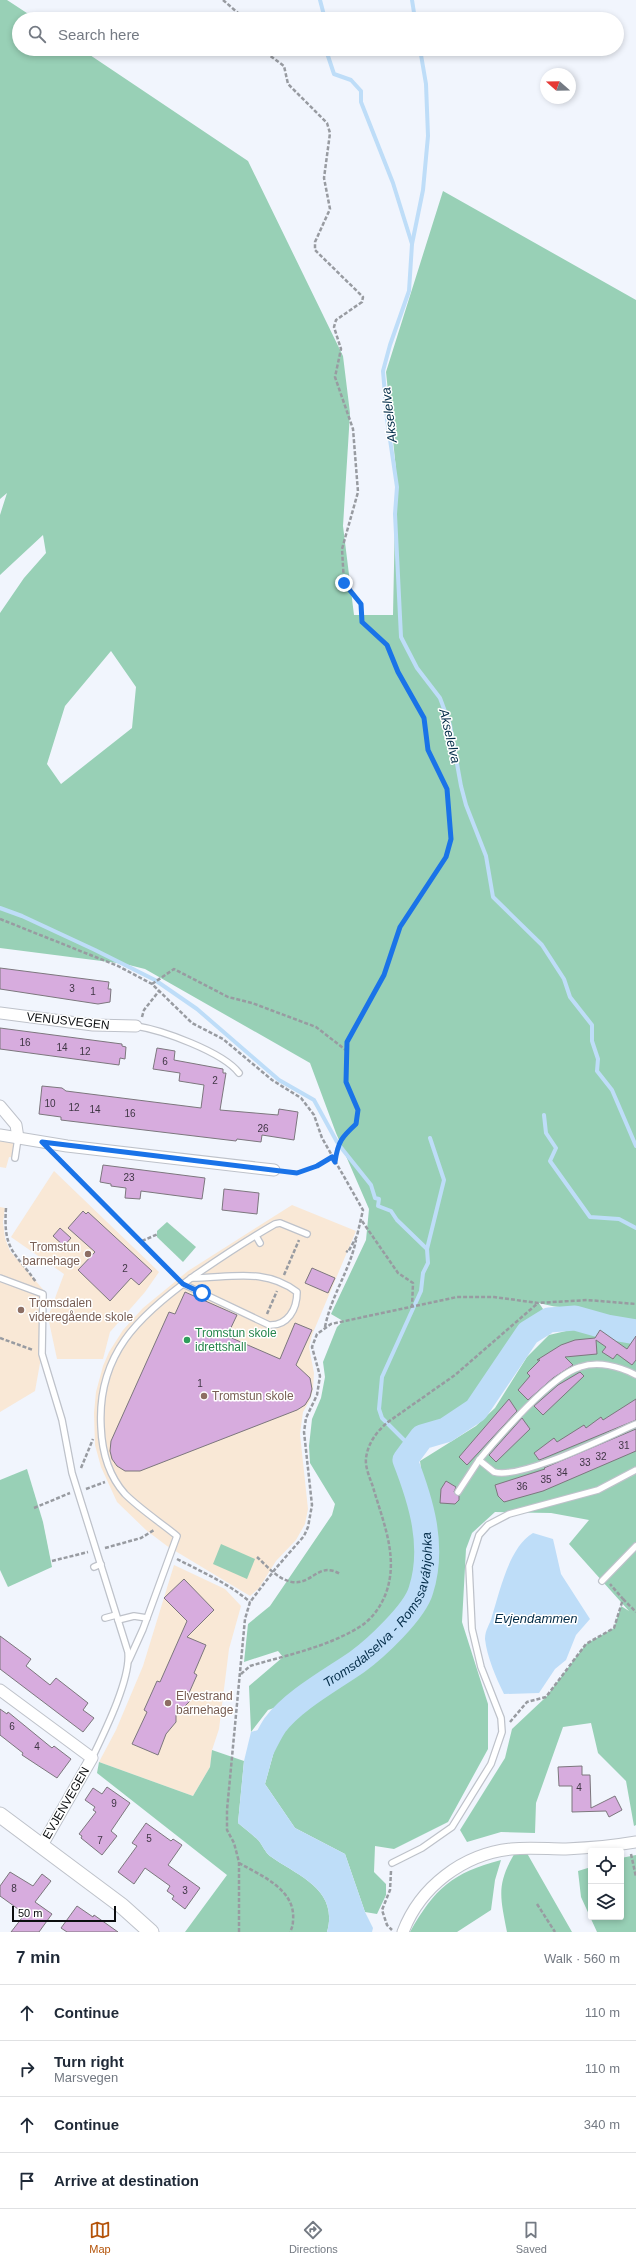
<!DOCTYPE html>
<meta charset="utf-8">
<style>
:root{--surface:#fff;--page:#f6f6f7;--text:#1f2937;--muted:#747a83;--line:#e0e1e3;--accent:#b45309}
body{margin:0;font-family:Helvetica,sans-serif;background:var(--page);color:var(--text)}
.controls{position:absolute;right:12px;bottom:12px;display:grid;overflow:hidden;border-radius:4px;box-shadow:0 2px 6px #0003}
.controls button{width:36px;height:36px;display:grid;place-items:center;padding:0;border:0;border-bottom:1px solid var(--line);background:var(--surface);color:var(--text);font:20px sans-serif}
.compass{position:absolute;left:540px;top:68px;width:36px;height:36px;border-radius:50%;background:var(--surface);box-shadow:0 2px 6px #0003;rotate:290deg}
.scale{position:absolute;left:12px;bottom:10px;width:104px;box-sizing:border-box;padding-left:4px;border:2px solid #0c0e10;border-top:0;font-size:11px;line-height:14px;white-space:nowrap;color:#0c0e10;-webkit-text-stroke:3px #fff;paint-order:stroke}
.stop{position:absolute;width:12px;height:12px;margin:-9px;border:3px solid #1a73e8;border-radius:50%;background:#fff}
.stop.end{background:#1a73e8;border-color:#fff;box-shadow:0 1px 4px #0008}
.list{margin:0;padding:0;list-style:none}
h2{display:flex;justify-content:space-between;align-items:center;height:52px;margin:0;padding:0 16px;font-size:17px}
h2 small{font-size:13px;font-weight:400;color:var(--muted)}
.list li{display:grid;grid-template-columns:26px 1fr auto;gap:12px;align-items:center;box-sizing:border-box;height:56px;padding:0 16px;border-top:1px solid var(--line)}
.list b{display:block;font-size:15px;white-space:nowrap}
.list p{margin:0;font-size:13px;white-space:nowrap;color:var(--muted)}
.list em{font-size:13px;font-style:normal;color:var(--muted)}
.icon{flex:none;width:22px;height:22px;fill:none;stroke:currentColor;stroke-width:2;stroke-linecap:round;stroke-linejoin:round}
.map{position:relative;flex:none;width:636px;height:1932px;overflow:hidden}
.search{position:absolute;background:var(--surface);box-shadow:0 2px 6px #0003;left:12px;right:12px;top:12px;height:44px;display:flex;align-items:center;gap:10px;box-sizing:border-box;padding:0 14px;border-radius:22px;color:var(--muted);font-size:15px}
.sheet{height:276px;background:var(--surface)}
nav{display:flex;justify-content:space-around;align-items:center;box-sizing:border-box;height:56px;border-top:1px solid var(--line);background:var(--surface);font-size:11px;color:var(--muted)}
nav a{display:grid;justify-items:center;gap:2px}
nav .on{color:var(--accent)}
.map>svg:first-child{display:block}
.education{fill:#f9e8d6}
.green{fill:#98d0b6;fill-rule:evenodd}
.water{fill:#beddf8}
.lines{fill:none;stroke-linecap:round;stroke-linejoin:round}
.stream{stroke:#beddf8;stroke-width:4}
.river{stroke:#beddf8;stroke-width:25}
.building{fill:#d7acde;stroke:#7c777d}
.lane-casing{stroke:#bec2ca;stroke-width:8}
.street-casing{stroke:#bec2ca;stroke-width:13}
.secondary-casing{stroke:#bec2ca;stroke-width:17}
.path{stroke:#989ba1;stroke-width:2.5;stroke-dasharray:4 2;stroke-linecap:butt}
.lane{stroke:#fff;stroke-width:5.5}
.street{stroke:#fff;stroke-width:11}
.secondary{stroke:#fff;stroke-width:15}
.route{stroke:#1a73e8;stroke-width:5}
.education-dot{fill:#8d6e63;stroke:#fff;stroke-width:1.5}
.leisure-dot{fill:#2e9e5b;stroke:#fff;stroke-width:1.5}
.labels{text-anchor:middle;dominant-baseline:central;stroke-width:3;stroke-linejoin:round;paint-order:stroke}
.number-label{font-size:10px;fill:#3f3644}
.street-label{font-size:12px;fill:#0c0e10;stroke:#fff}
.education-label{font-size:12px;fill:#785e54;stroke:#fff;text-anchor:start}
.leisure-label{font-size:12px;fill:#27864d;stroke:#fff;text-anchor:start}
.water-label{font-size:13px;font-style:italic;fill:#032c48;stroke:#fff}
</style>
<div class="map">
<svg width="636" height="1932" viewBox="0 0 636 1932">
<rect width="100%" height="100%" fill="#f1f5fd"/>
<g class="education">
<path d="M0 1141 15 1143 17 1158 9 1157 6 1168 0 1167Z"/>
<path d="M54 1171 159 1272 145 1292 110 1332 103 1359H57L48 1317 64 1274 11 1237Z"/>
<path d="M292 1205 356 1231 312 1335 309 1347 314 1373 313 1389 310 1400 303 1412 300 1434 308 1509 305 1524 296 1540 276 1561 259 1588 250 1596 167 1546 146 1530 117 1502 101 1467 95 1445 94 1413 96 1392 103 1366 109 1352 123 1330 143 1308 188 1271Z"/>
<path d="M0 1207 5 1208 3 1222 5 1238 10 1251 46 1293 40 1320 42 1352 35 1391 0 1412Z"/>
<path d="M174 1565 225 1589 241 1606 229 1649 219 1729 212 1750 210 1767 193 1796 99 1762 116 1730 143 1666Z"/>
</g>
<g class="green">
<path d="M0 0H7L36 19H19V49H81L248 161 343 356 350 413 343 526 354 615H393L396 469 386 372 443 191 636 300V1327C616 1320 597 1313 576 1309 562 1307 553 1307 539 1303L549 1318 527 1332 474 1409 446 1429 421 1436 402 1460 421 1513 424 1551 420 1589 396 1623 359 1658 300 1699 268 1710 251 1732 249 1686 283 1657 278 1651 244 1662 248 1624 270 1606 332 1515 335 1504 310 1463 309 1446 312 1419 321 1398 325 1377 323 1362 337 1327 343 1321 331 1314 366 1240 369 1209 336 1133 310 1063 145 969 125 964 0 948V613L24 578 46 553 43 535 0 575V515L7 493 0 499ZM111 651 136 687 132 728 61 784 47 764 65 706Z"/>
<path d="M167 1222 196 1247 183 1262 157 1237V1231Z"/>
<path d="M583 1327 636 1339V1825L634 1826 626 1781 598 1753 591 1723 563 1727 536 1803 535 1833 501 1832 467 1842 460 1830 505 1758 512 1729 546 1697 586 1644 614 1628 621 1606 629 1611 569 1544 589 1520 551 1513 495 1512 472 1533 466 1549 462 1622 488 1704V1749L448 1822 394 1849 375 1846 374 1872 386 1884V1895L377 1914 365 1912 345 1854 295 1828 265 1784 281 1726 388 1641 424 1592 429 1530 420 1461 476 1426 495 1408 527 1357 549 1335Z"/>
<path d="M27 1469 43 1522 52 1567 8 1587 0 1570V1480Z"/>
<path d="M221 1544 255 1559 247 1579 213 1564Z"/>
<path d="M212 1750 244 1761 238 1823C245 1829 253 1835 259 1841 263 1846 265 1852 270 1856 298 1876 339 1889 327 1932H185L227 1875 97 1773 99 1762 193 1796 210 1767Z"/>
<path d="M524 1848 572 1932H507C500 1896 496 1884 516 1851Z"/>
<path d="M636 1855V1932H597L581 1897 578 1871 591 1867V1917H621V1858Z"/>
<path d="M501 1860 495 1880 491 1910 457 1932H410C435 1888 452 1873 501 1860Z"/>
</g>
<g class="water">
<path d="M533 1533 553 1539 561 1574 590 1619 576 1635 566 1660 555 1669 539 1693 504 1694C496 1678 487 1657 485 1639 485 1629 490 1625 492 1616 500 1591 509 1547 533 1533Z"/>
<path d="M275 1725 281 1726 265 1784 295 1828 345 1854 365 1912 373 1928 372 1932H327C339 1889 298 1876 270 1856 265 1852 263 1846 259 1841 253 1835 245 1829 238 1823L244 1761 251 1732Z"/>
</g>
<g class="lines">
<g class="stream">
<path d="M320 0 325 19"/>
<path d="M412 0 415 19"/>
<path d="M328 49 327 53 334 74 351 80 361 91V102L393 183 412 244"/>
<path d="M420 49 426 84 428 136 423 190 412 244 409 291 390 345 383 371 387 419 397 487 395 514 401 637 417 668 440 698 450 725 461 786 466 805 486 856 493 897 542 945 564 979 570 997 592 1025V1041L598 1059 597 1071 612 1090 636 1146"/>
<path d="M0 908 22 916 95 950 155 980 197 1009 279 1080 314 1100 337 1142"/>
<path d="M544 1115 546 1133 556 1148 550 1161 590 1217 619 1219 636 1228"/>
<path d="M339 1145 371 1185 375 1198 379 1199 378 1206 391 1211 397 1220 427 1249"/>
<path d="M413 1449 382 1418 379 1409 382 1377 421 1291 423 1273 428 1263 427 1249 444 1180 430 1138"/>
</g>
<path class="river" id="s1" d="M259 1755C264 1745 269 1734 275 1725 294 1700 331 1680 357 1662 375 1649 415 1612 421 1590 435 1546 421 1501 405 1460L422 1437 446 1430 476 1410 528 1333 549 1320 575 1318 607 1327 636 1332"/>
</g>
<g class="building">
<path d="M0 968 109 982 108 989H111L110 1002 98 1004 0 989Z"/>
<path d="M0 1028 122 1044V1046L126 1047 125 1059 120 1058 119 1065 0 1049Z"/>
<path d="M157 1048 175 1051 174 1060 223 1069V1073H226L220 1110 278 1115 279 1109 298 1112 294 1140 262 1135 261 1142 237 1139 236 1141 61 1120V1117L39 1114 42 1086 62 1088 66 1091 201 1108 204 1085 179 1081 180 1073 153 1069Z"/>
<path d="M103 1165 205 1178 202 1199 141 1191 140 1199 125 1198 126 1188 111 1186V1184L100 1182Z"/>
<path d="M224 1189 259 1193 257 1214 222 1210Z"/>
<path d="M83 1211 86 1214 88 1212 152 1271 139 1285 131 1278 110 1301 78 1270 95 1252 68 1228Z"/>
<path d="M60 1228 71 1238 64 1246 53 1236Z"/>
<path d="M312 1268 335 1278 328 1293 305 1283Z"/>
<path d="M185 1292 237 1315 227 1336 280 1359 295 1323 312 1330 296 1365 310 1378 312 1389 310 1397 305 1405 297 1410 140 1471H125L117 1466 112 1459 110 1451 111 1441 169 1312 175 1314Z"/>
<path d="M600 1330 627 1349 636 1336V1360L632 1365 617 1354 613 1359 602 1352 606 1347 596 1340 597 1354 565 1357 573 1365 553 1378 528 1400 518 1390 530 1376 527 1373 540 1360H537L561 1345 575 1340 595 1338Z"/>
<path d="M580 1372 584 1376 543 1415 534 1406 558 1385Z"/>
<path d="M509 1399 517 1411 467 1465 459 1457Z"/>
<path d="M636 1399V1420L542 1459 539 1460 534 1453 554 1438 557 1442 584 1425 586 1428 601 1417 603 1420Z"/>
<path d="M522 1418 530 1429 496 1462 489 1455Z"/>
<path d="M636 1429V1451L543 1491 504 1502 498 1496 495 1485 545 1469 544 1468Z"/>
<path d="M446 1481 456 1487 454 1492 459 1496V1500L455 1504 440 1503 441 1489Z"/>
<path d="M184 1579 214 1610 187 1637 206 1645 194 1673 197 1675 189 1693 192 1699 176 1715V1722L166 1734 158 1755 132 1744 147 1712 144 1710 157 1681 160 1682 187 1621 164 1598Z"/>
<path d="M0 1636 31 1659 26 1666 50 1685 56 1678 88 1703 83 1710 94 1718 83 1732 0 1669Z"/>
<path d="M0 1709 7 1714 8 1712 52 1748 54 1746 71 1759 57 1778 22 1755 23 1753 0 1735Z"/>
<path d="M582 1766V1775H590L591 1808 615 1796 622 1810 609 1817 606 1811 572 1812V1786H559L558 1767Z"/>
<path d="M107 1787 130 1803 111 1831 117 1836 102 1855 81 1838 82 1836 79 1834 96 1812 93 1810 95 1807 85 1800 93 1788 102 1794Z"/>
<path d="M146 1823 171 1841 173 1839 182 1845 168 1865 200 1888 185 1909 172 1899 174 1896 167 1891 170 1886 145 1868 134 1884 118 1872 137 1846 132 1843Z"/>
<path d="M10 1872 33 1886 42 1874 51 1881 35 1902 52 1914 39 1932H11L25 1914 0 1896V1886Z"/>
<path d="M77 1906 93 1917 94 1915 118 1932H67L61 1928Z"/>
</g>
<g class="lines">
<g class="lane-casing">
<g id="lane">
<path d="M136 1026C162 1030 223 1052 239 1073"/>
<path d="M15 1158 18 1138"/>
<path d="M256 1236 260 1243"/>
<path d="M0 1278 43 1294 42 1354 62 1420 72 1473 128 1652C131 1679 104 1733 92 1758"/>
<path d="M183 1284 269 1325C288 1326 297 1309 297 1292 264 1267 230 1278 191 1278"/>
<path d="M636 1375C619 1366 598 1361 580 1367 552 1375 499 1436 479 1460L494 1472C521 1480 608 1436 636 1424"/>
<path d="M458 1492 479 1460"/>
<path d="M94 1567 101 1564"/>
<path d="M602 1581 636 1546"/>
<path d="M105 1618 116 1615"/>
<path d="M118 1620 134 1616 147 1618"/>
<path d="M129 1660 143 1629 177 1536C160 1522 140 1509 125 1494 108 1475 102 1452 101 1427 97 1355 138 1316 194 1276 220 1258 247 1240 275 1224L280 1223 307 1234"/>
<path d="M392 1863 422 1848 452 1827 491 1764 502 1732 501 1718 481 1667 472 1629 469 1566 479 1535 488 1525 509 1514 598 1490 636 1470"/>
</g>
</g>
<g class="street-casing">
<g id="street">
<path d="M0 1013 93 1025 136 1026"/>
<path d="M0 1106 16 1125 18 1138"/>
<path d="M0 1135 67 1146 274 1170"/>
<path d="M0 1690 92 1758 41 1847"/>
<path d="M403 1932C420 1887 463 1854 511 1849 530 1847 548 1849 566 1849 590 1848 613 1846 636 1842"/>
</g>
</g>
<g class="secondary-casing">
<path id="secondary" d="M0 1815 122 1906 151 1932"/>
</g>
<g class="path">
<path d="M223 0 245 19"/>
<path d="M261 49 284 66 288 84 327 123 330 133 324 178 330 209 315 242V250L363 297 362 302 336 320 334 327 341 349 335 377 353 429 358 492 342 549 344 583 361 604 362 622 387 645 398 672 424 718 428 751 447 789 451 839 446 857 400 927 384 975 347 1042 346 1083 358 1110 357 1124C342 1137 338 1141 335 1162"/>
<path d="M0 919 118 966 152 984 192 1023 223 1039 272 1080 301 1098 314 1115 322 1138 363 1210 357 1236 348 1252 346 1251"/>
<path d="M152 984 174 969 228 997 252 1003 316 1027 347 1051"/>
<path d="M142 1017 144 1010 159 991"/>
<path d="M58 1157 177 1278"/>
<path d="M285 1172C303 1174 317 1166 332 1157"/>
<path d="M6 1208C3 1250 14 1251 36 1282"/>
<path d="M362 1221 398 1273 413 1283 412 1307"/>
<path d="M142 1241 158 1234"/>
<path d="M284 1275 299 1240"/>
<path d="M267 1314 277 1291"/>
<path d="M325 1327C331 1296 350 1270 356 1240"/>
<path d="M0 1338 33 1350"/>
<path d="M81 1468 93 1439"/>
<path d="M86 1489 105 1482"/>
<path d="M34 1508 70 1493"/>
<path d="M105 1548 141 1538 154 1530"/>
<path d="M257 1557C267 1566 277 1579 292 1582 313 1585 318 1561 340 1574"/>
<path d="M177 1559C202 1572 228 1583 250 1602"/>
<path d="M52 1561 88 1552"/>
<path d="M623 1599 636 1612"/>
<path d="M241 1674 250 1666C287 1655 328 1647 361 1626 373 1618 381 1606 386 1593 399 1557 383 1522 373 1487 370 1478 365 1468 366 1458 368 1443 377 1431 388 1422L455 1375 538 1303"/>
<path d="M510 1722 527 1702 546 1697 586 1644 614 1628 623 1599 610 1584"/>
<path d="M631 1854 636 1877"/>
<path d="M239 1863C262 1876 296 1890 293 1920 293 1925 292 1928 290 1932"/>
<path d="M391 1871 390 1890 382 1910 387 1925 392 1930"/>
<path d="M537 1904 555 1932"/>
<path d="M239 1932V1862L234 1843 227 1830V1810L245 1619 250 1602 276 1568 304 1536 308 1527 312 1505 304 1432 306 1418 317 1395 320 1376 312 1347 317 1334 331 1324 457 1297H494L538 1303 587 1300 636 1304"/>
</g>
<use href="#lane" class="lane"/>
<use href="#street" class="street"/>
<use href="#secondary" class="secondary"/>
</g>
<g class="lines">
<path class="route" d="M202 1293 183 1284 42 1142 297 1173 317 1166 332 1157 335 1162C338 1141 342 1137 356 1124L358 1110 346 1082 347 1042 384 975 400 927 446 857 451 839 447 789 428 750 424 718 398 672 387 645 362 622 361 604 344 583"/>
</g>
<g class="education-dot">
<circle cx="88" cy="1254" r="4"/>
<circle cx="21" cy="1310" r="4"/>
<circle cx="204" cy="1396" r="4"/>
<circle cx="168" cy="1703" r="4"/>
</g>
<circle class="leisure-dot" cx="187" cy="1340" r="4"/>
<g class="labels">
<g class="number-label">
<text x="72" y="988">3</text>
<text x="93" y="991">1</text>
<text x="25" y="1042">16</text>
<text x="62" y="1047">14</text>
<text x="85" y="1051">12</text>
<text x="165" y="1061">6</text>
<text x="215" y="1080">2</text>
<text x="50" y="1103">10</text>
<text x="74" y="1107">12</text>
<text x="95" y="1109">14</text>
<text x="130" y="1113">16</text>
<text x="263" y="1128">26</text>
<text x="129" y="1177">23</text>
<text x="125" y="1268">2</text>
<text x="200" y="1383">1</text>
<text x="624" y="1445">31</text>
<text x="601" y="1456">32</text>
<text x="585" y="1462">33</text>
<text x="562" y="1472">34</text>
<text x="546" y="1479">35</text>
<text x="522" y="1486">36</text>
<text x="12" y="1726">6</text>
<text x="37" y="1746">4</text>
<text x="579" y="1787">4</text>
<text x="114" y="1803">9</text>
<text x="149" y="1838">5</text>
<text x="100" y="1840">7</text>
<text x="14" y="1888">8</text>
<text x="185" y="1890">3</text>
</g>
<g class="street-label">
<text transform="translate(68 1021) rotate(6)">VENUSVEGEN</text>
<text transform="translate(66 1803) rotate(-60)">EVJENVEGEN</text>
</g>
<g class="education-label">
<text x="80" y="1247" text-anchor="end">Tromstun<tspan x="80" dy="14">barnehage</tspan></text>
<text x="29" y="1303">Tromsdalen<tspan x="29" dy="14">videregående skole</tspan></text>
<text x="212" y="1396">Tromstun skole</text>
<text x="176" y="1696">Elvestrand<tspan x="176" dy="14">barnehage</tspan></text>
</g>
<g class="leisure-label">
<text x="195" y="1333">Tromstun skole<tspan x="195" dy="14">idrettshall</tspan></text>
</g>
<g class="water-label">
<text transform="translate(389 415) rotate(-97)">Akselelva</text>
<text transform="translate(450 736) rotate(77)">Akselelva</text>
<text stroke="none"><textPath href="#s1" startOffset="196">Tromsdalselva - Romssaváhjohka</textPath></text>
<text x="536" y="1618">Evjendammen</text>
</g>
</g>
</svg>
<div class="controls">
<button><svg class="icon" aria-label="locate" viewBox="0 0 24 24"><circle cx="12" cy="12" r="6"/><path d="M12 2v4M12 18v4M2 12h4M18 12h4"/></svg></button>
<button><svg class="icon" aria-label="layers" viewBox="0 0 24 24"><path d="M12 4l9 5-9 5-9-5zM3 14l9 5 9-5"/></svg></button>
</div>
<svg class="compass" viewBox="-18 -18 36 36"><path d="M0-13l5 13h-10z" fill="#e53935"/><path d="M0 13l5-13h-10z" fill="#747a83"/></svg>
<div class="scale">50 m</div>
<div class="stop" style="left:202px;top:1293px"></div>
<div class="stop end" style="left:344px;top:583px"></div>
<div class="search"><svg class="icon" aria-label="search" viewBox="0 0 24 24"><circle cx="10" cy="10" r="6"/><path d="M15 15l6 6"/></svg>Search here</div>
</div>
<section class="sheet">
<h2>7 min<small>Walk · 560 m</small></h2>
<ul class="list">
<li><svg class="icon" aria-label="ahead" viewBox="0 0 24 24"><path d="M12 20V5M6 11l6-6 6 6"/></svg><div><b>Continue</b></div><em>110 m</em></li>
<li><svg class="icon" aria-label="right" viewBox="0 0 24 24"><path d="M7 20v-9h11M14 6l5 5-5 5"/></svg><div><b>Turn right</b><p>Marsvegen</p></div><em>110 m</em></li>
<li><svg class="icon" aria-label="ahead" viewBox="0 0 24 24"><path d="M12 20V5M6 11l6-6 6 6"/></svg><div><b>Continue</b></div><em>340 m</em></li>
<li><svg class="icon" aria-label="arrive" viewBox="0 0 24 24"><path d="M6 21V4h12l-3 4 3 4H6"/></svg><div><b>Arrive at destination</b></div></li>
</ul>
</section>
<nav>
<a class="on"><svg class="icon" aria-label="map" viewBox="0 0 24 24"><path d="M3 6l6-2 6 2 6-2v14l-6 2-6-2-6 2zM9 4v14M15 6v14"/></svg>Map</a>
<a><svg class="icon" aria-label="directions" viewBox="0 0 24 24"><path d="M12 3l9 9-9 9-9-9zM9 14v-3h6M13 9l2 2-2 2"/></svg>Directions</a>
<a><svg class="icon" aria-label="saved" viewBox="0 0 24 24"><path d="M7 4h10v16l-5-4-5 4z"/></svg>Saved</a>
</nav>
